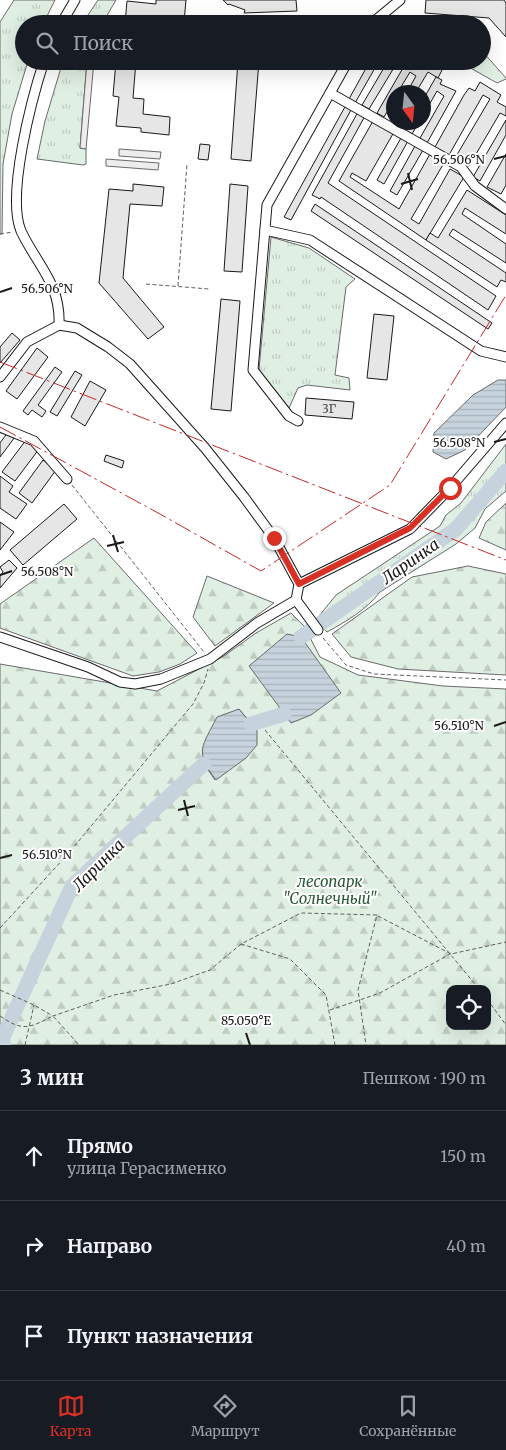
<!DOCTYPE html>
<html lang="ru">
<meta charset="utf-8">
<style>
:root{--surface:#171b24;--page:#20242c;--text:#f1f3f6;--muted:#9ea1a6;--line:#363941;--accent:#d93025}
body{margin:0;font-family:Merriweather,serif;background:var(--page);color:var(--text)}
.controls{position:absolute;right:15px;bottom:15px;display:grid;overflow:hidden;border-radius:10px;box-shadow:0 5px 20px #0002}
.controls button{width:45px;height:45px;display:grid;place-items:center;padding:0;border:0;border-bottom:1px solid var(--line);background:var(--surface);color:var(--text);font:25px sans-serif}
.compass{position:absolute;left:386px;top:85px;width:45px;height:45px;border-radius:50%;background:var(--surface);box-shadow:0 5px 20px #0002;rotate:165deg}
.stop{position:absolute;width:15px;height:15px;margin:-11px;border:4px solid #d93025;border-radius:50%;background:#fff}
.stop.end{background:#d93025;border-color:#fff;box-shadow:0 1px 5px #0008}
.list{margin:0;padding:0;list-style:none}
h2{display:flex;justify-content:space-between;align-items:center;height:65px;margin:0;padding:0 20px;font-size:21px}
h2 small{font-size:16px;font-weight:400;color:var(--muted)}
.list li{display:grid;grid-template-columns:32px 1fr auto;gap:15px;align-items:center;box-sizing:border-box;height:90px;padding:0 20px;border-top:1px solid var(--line)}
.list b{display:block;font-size:19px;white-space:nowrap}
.list p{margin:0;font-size:16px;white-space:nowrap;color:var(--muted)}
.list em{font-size:16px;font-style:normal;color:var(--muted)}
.icon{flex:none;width:28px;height:28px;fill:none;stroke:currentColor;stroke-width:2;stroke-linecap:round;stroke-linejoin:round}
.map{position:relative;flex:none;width:506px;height:1045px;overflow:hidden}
.search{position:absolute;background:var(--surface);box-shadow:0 5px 20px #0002;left:15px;right:15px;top:15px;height:55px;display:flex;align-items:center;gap:12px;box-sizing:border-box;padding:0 18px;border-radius:28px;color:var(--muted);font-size:19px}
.sheet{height:335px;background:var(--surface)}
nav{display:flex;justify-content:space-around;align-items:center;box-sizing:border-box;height:70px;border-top:1px solid var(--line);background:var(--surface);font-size:14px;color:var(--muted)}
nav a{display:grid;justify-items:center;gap:2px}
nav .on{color:var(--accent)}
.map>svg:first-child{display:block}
.grass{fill:url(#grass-tufts);stroke:#6a6a6a}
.forest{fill:url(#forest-firs);stroke:#6a6a6a;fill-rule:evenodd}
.parking{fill:#ededed;stroke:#6a6a6a}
.water{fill:url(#water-rules);stroke:#6a6a6a}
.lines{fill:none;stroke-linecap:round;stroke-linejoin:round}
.river{stroke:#c6d2dc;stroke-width:15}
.building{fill:#e6e6e6;stroke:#1a1a1a}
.minor-casing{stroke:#1a1a1a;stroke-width:11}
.path{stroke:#5f5f5f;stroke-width:1;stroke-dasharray:4 2.5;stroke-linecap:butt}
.minor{stroke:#fff;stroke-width:9}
.power{stroke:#c62828;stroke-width:1;stroke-dasharray:18 4 2.5 4;stroke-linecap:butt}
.route{stroke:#d93025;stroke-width:6}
.ticks{fill:none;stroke:#1a1a1a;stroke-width:2}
.labels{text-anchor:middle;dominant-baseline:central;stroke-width:4;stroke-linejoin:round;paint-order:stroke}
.number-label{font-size:12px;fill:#4d4d4d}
.park-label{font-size:15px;font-style:italic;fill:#2b5a34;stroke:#fff}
.water-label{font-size:16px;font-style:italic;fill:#1a1a1a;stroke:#fff}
.ticks-label{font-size:12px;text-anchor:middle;fill:#1a1a1a;stroke:#fff;stroke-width:4;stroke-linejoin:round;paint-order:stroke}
</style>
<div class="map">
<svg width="506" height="1045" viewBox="0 0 506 1045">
<defs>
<pattern id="grass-tufts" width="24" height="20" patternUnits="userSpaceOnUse" patternTransform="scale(1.25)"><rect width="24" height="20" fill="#e0efe3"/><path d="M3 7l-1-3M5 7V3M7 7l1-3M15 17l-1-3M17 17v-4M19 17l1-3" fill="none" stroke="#c0ccc2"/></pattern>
<pattern id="forest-firs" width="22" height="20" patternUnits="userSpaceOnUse" patternTransform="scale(1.25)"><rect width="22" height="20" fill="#e0efe3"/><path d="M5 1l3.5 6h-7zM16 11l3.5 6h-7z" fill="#c0ccc2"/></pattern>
<pattern id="water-rules" width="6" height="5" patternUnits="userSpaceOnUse" patternTransform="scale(1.25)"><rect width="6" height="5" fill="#c6d2dc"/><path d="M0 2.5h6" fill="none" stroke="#aab4bc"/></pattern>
</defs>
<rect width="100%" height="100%" fill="#fff"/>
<g class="grass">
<path d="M14 0H55L43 24H24V61H28L12 114 3 164 2 234H0V22Z"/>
<path d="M98 0H116L102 24H82Z"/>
<path d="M482 51 506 78V79L497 83 458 61H482Z"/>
<path d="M63 61H87L80 148 86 149V164L83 165 37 159 45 121Z"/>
<path d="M271 237 309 248 355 279 346 287 335 375 349 378 350 390 307 385 298 388 289 408 259 370Z"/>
<path d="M506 444V491L485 509 475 528 456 544 380 592C366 610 347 621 327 632L318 622 319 616 336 595 440 526 446 515 461 503Z"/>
</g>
<g class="forest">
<path d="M506 503V550L479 538 486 522Z"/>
<path d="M94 538 197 653 180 664 159 672 133 676 0 628V604Z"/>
<path d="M468 566 506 574V675L398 669 351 657 332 634 412 577Z"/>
<path d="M207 576 274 603 215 646 193 617Z"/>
<path d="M291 613 304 626 320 657 358 675 443 686 506 689V1045H0V664L157 691 224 656 256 633ZM239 709 257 731 215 780 204 764ZM450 989H487V1026H450Z"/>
</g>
<g class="parking">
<path d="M87 61H94L86 149 80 148Z"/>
<path d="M119 149 161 152 160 159 119 156Z"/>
<path d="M106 159 159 163 158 170 106 166Z"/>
</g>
<g class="water">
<path d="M498 380H506V407L465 450 446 459 433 452 434 433 473 395Z"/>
<path d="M287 634 301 637 341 693 311 715 291 723 249 666Z"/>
<path d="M239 709 257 731V745L246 758 216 780C194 751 202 747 217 717Z"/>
</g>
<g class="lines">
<g class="river">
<path d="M301 637 456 529 506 471"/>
<path d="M251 724 284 714"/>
<path d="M3 1045V1037L72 886 204 764"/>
</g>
</g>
<g class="building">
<path d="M156 0H186L184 22 155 20V24H125L127 1 156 4Z"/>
<path d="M223 0H296L297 11 244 13 245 10 229 4 228 5Z"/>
<path d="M426 0H504L506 3V37L489 18 425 13Z"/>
<path d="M116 61H136L133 98 144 99 143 114 170 117 169 135 141 132V128L116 126 119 97 113 96Z"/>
<path d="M238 61H259L251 161 231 159Z"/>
<path d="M370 61H379L355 103 349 99Z"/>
<path d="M388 61H398L369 109 362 105Z"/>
<path d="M407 61H427L442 70 438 78 428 72 416 92H407L416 76 410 72 398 92H394V100L384 117 377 113Z"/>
<path d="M436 77 442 80 440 84 456 91 427 143 420 138 444 96 437 91 424 114V98Z"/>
<path d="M480 82 501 95 497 102 506 107V116L500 113 469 166 455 158 490 99 483 95 449 155 435 147 464 95 469 88 475 91Z"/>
<path d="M346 105 352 108 291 220 284 217Z"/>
<path d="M358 112 365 116 328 183 496 296 488 310 321 197 320 199 312 195Z"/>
<path d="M506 120V135L480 181 473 177Z"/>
<path d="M373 121 394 132 366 181 352 173 350 177 399 209 430 154 444 163 411 219 419 224 450 169 464 177 426 240 339 181Z"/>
<path d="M410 122H419L412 134 405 130Z"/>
<path d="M401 138 408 141 384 184 377 180Z"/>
<path d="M200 144 210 145 208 160 198 159Z"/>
<path d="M415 146 423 150 397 195 390 191Z"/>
<path d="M506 154V185L501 194 487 187Z"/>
<path d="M133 184 164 187 162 206 130 204 123 278 164 327 148 339 99 283 109 189 133 191Z"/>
<path d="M230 184 248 186 242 272 224 271Z"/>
<path d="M467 190 506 215V234L465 208 462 214 506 244V263L453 229 449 235 506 273V282L501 280 497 287 426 240 430 233 438 238Z"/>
<path d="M315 204 492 323 488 329 311 211Z"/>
<path d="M221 299 240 301 231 411 211 409Z"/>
<path d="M374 314 394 316 387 380 367 378Z"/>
<path d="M12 333 20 340 0 363V347Z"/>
<path d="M37 348 48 357 17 399 6 391Z"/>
<path d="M55 367 62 372 38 405 46 411 42 417 32 410 28 415 23 411Z"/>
<path d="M75 371 82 375 57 416 50 412Z"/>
<path d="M90 381 106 390 85 426 71 417Z"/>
<path d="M306 398 354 402 352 419 305 415Z"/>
<path d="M8 432 15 437 0 457V443Z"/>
<path d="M26 440 39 449 15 481 2 472Z"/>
<path d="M106 455 124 461 122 468 104 461Z"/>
<path d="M43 460 56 470 32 503 19 493Z"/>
<path d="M0 476 13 486 9 492 27 504 16 519 0 508Z"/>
<path d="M64 504 77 519 23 565 10 550Z"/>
<path d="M0 522 14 532 0 550Z"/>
<path d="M9 560 17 568 0 588V576L3 572 0 567Z"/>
</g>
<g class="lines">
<g class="minor-casing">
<g id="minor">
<path d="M61 24 75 0"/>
<path d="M371 24 400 0"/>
<path d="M44 61C32 98 6 195 21 231 37 265 61 284 59 325"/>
<path d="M330 93 461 167 475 186 506 209"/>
<path d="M265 230 310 240 481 351 506 357"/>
<path d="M0 377 27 342 59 325"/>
<path d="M298 421 289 416 253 370 267 205 348 61"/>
<path d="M0 427 34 441 67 479"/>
<path d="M299 584 410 529 450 488 506 423"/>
<path d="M296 600 318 630"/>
<path d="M0 637 88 667 120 682 135 684 161 679 210 659 257 623 296 600 299 584 274 538 244 497 205 448 130 364 108 347 77 328 59 325"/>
</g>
</g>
<g class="path">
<path d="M0 234 13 232"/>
<path d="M146 284 209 289"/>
<path d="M178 286 187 164"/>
<path d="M72 485 204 652"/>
<path d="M323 638 346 665 374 674 506 680"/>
<path d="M265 730 479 989"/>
<path d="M378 916 451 954 506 942"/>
<path d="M0 928 67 855 193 704 204 683 208 669"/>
<path d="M241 944 290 959 326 995 335 1045"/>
<path d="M0 990 34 1005 53 1016 114 995 171 984 210 970 241 944 301 913 377 915 358 990 366 1045"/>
<path d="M487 999 506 1025"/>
<path d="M330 1010 380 993 450 954"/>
<path d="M0 1016C23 1032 29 1028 53 1016L79 1045"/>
<path d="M25 1045 34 1005"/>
</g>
<use href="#minor" class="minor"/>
<g class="power">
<path d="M0 362 506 560"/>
<path d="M0 427 160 514 261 571 390 485 506 295"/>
</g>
</g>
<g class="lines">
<path class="route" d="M274 538 299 584 410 528 450 488"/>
</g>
<path class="ticks" d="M494 159 506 156M408 173 412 190M401 184 418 179M0 292 12 288M494 442 506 439M113 535 118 552M107 546 124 542M0 575 12 571M494 726 506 722M184 800 188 816M178 810 195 806M0 858 12 855M246 1033 250 1045"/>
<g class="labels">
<g class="number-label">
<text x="329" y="408">3Г</text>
</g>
<g class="park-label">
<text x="330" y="881">лесопарк<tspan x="330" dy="17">"Солнечный"</tspan></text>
</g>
<g class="water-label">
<text transform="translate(410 561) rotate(-35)">Ларинка</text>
<text transform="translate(98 865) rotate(-45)">Ларинка</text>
</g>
</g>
<g class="ticks-label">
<text x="459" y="164">56.506°N</text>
<text x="47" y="293">56.506°N</text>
<text x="459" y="447">56.508°N</text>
<text x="47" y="576">56.508°N</text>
<text x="459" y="730">56.510°N</text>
<text x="47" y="859">56.510°N</text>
<text x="246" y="1025">85.050°E</text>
</g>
</svg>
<div class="controls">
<button><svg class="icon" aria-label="locate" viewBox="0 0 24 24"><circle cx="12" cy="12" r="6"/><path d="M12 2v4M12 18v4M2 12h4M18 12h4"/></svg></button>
</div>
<svg class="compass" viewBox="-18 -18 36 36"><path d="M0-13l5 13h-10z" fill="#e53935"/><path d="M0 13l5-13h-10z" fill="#9ea1a6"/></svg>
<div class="stop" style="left:450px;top:488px"></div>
<div class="stop end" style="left:274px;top:538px"></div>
<div class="search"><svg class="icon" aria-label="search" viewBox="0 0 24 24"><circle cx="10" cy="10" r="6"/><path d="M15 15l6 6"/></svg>Поиск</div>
</div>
<section class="sheet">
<h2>3 мин<small>Пешком · 190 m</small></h2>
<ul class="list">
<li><svg class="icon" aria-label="ahead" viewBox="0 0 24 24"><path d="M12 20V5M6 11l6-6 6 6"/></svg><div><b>Прямо</b><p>улица Герасименко</p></div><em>150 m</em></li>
<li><svg class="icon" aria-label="right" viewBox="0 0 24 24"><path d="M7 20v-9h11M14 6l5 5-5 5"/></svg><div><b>Направо</b></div><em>40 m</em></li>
<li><svg class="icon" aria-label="arrive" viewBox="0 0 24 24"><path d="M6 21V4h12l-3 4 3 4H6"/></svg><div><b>Пункт назначения</b></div></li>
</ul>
</section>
<nav>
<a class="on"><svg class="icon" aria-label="map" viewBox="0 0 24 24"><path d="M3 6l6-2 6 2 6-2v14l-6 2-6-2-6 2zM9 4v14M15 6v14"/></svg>Карта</a>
<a><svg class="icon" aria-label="directions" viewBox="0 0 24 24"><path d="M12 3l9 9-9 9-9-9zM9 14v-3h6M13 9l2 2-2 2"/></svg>Маршрут</a>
<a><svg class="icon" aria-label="saved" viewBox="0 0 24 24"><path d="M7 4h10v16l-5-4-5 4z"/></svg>Сохранённые</a>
</nav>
